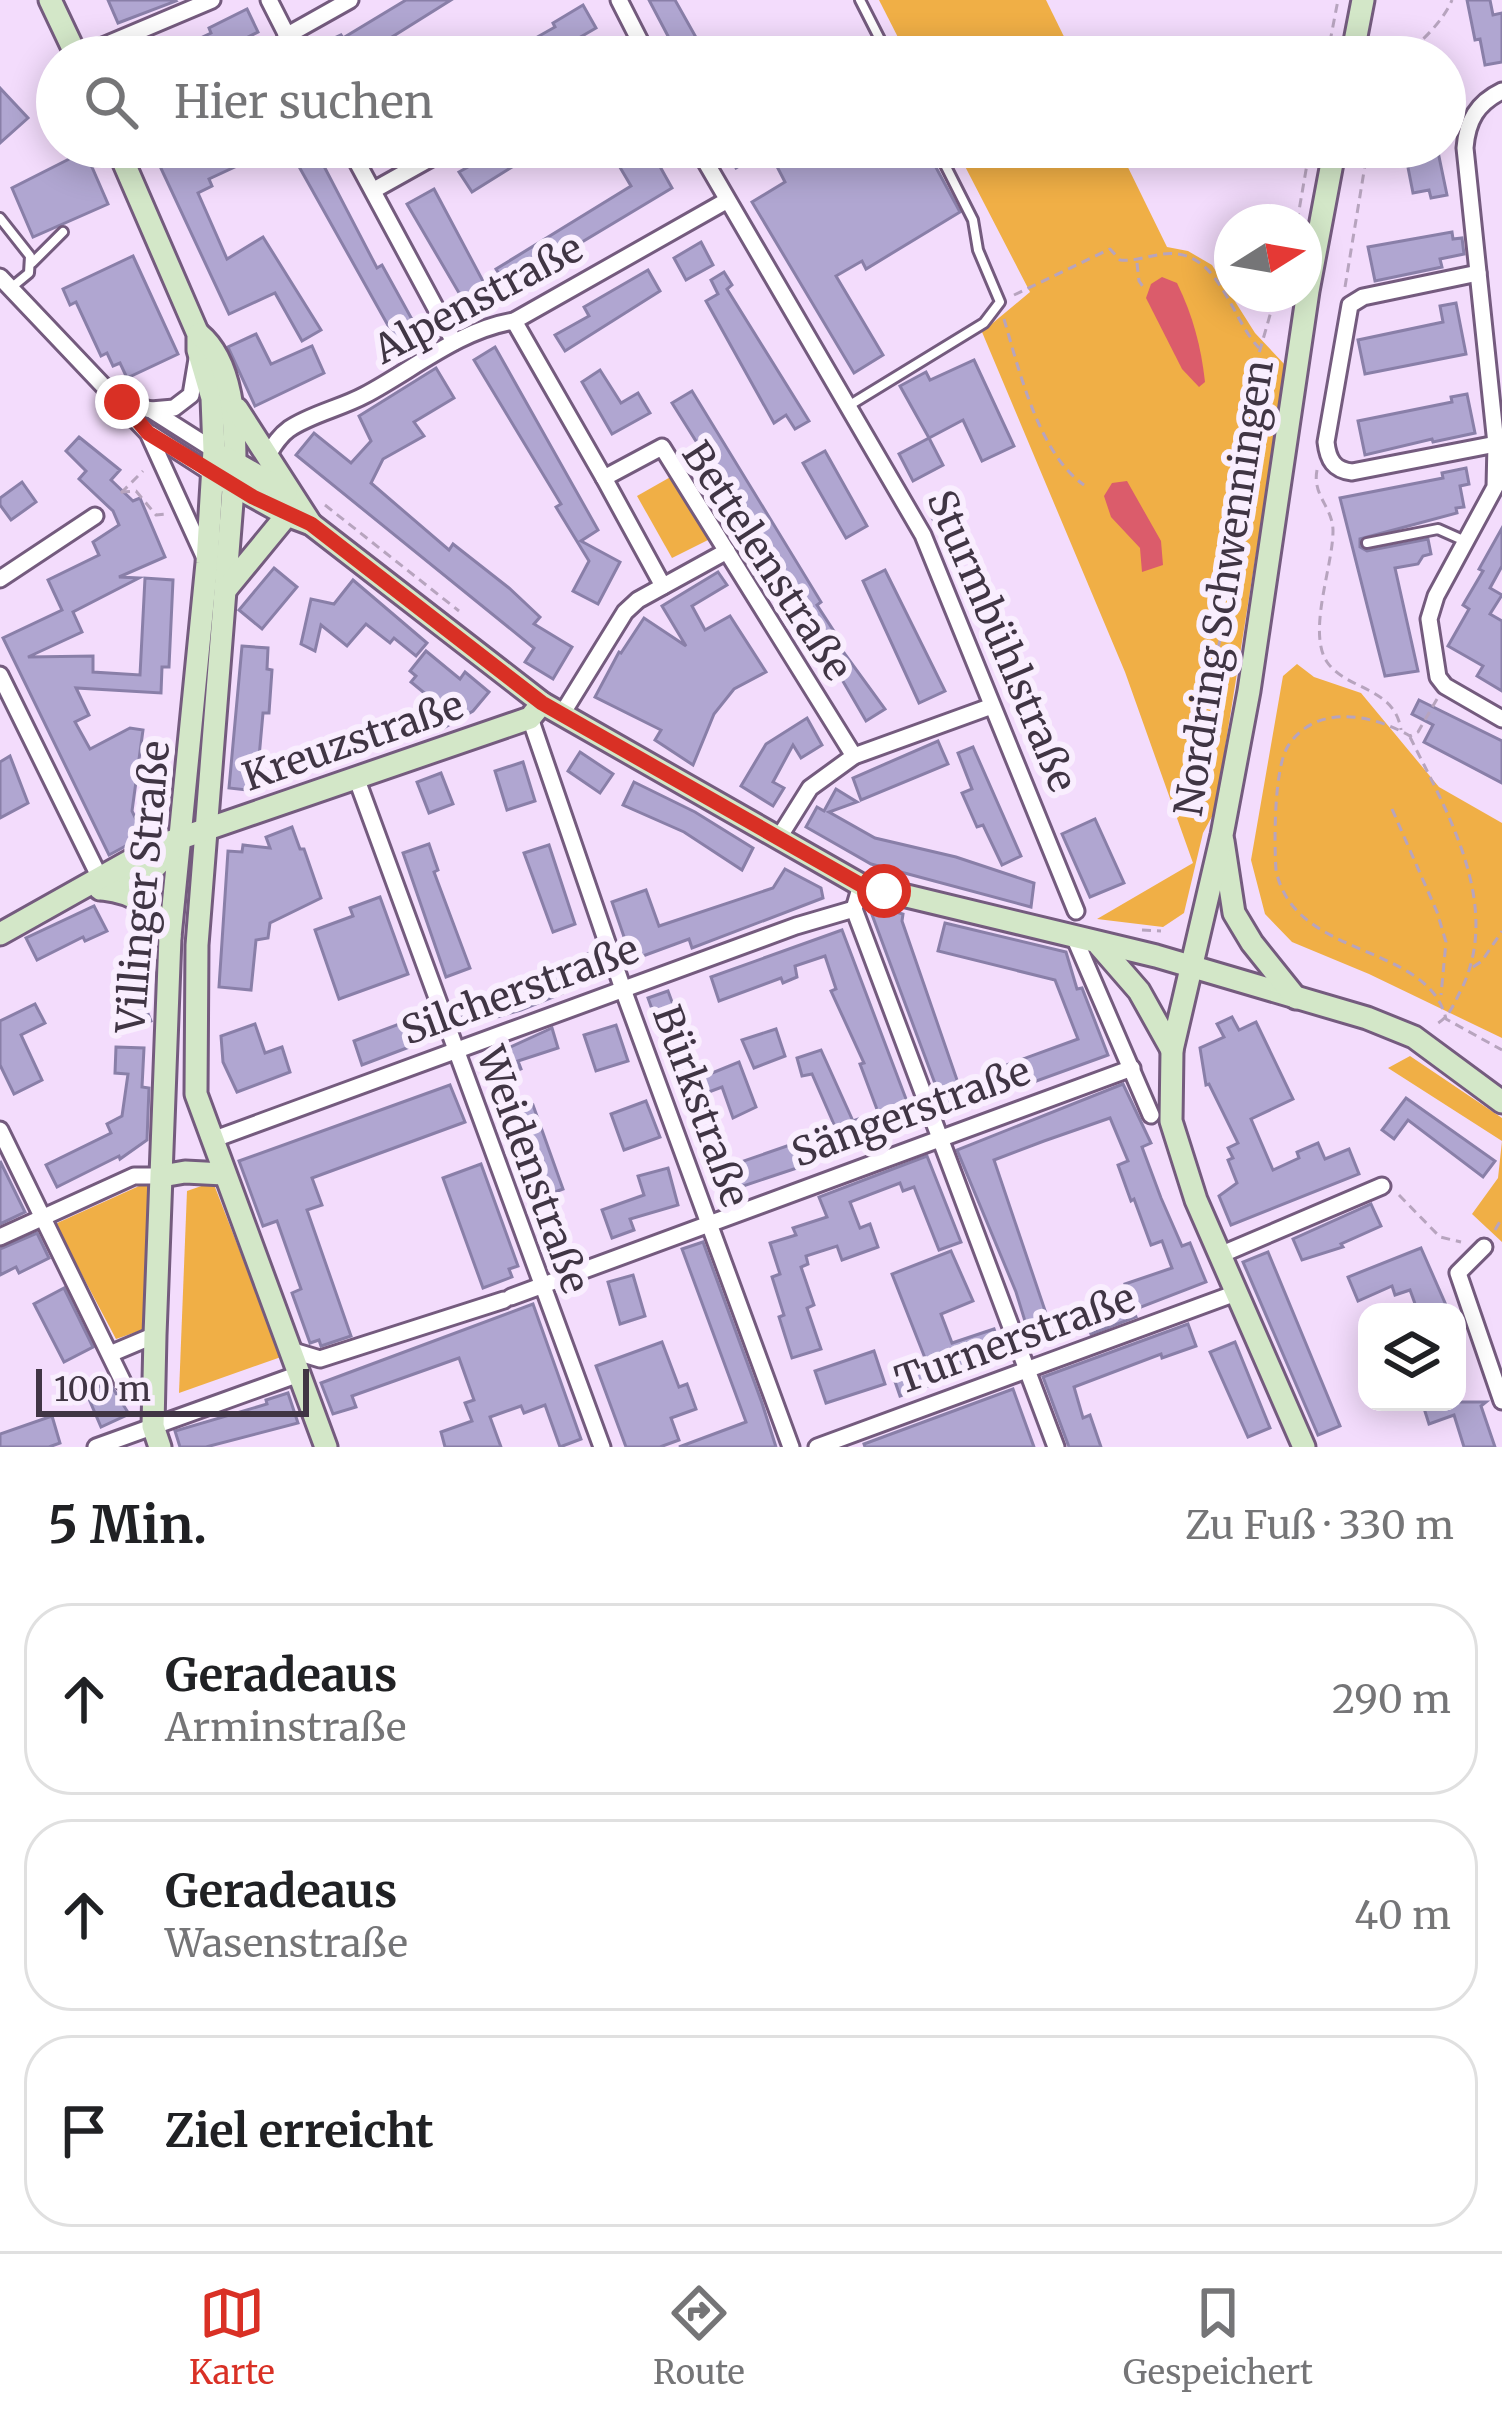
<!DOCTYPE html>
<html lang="de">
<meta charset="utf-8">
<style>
:root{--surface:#fff;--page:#f2f2f2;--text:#202124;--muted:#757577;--line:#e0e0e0;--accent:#d93025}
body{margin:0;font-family:Merriweather,serif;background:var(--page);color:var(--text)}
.controls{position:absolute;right:36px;bottom:36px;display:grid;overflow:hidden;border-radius:24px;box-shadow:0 6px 30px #0003}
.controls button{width:108px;height:108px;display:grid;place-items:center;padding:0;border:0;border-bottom:3px solid var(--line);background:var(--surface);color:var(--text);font:60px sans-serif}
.compass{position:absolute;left:1214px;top:204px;width:108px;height:108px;border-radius:50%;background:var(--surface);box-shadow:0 6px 30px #0003;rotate:79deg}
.scale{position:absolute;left:36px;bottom:30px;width:273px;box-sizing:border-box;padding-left:12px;border:6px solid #403544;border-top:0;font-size:33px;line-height:42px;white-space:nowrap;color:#403544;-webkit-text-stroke:9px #f9eefe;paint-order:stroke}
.stop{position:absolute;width:36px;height:36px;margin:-27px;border:9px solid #d93025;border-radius:50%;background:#fff}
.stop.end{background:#d93025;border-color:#fff;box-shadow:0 3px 12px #0008}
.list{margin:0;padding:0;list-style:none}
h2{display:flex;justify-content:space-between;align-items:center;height:156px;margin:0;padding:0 48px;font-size:51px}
h2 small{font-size:39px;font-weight:400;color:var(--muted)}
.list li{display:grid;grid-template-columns:78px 1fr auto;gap:36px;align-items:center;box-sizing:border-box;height:192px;margin:0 24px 24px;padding:0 24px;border:3px solid var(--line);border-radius:48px}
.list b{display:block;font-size:45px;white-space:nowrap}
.list p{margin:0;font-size:39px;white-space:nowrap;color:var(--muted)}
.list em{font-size:39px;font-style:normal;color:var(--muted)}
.icon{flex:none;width:66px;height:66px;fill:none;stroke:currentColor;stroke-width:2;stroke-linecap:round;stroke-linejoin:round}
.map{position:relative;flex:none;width:1502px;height:1447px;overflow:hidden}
.search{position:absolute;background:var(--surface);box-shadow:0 6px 30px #0003;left:36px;right:36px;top:36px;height:132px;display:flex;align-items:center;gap:30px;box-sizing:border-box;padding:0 42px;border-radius:66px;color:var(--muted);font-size:45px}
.sheet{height:804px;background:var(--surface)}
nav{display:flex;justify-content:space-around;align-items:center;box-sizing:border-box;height:168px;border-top:3px solid var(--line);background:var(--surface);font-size:33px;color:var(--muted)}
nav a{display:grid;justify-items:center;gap:6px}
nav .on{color:var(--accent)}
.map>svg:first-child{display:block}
.green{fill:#f0af46}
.water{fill:#db5c6b}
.building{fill:#b0a6d1;stroke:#897fa8;stroke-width:3}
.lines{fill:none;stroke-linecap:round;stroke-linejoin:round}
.lane-casing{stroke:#745b7e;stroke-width:14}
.street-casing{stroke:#745b7e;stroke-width:21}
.secondary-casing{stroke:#745b7e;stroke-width:27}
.path{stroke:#b7a4be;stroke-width:3;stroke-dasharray:9 6;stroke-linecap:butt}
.lane{stroke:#fff;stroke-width:8}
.street{stroke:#fff;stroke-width:15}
.secondary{stroke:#d3e7c8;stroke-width:21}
.route{stroke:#d93025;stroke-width:15}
.labels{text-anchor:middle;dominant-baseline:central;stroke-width:12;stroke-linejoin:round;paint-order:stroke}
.street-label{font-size:39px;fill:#403544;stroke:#f9eefe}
</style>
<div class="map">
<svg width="1502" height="1447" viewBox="0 0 1502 1447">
<rect width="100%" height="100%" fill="#f3dcfc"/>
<g class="green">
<path d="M879 0H1046L1074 57H908Z"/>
<path d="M955 147H1118L1167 247 1188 251 1212 265 1255 333 1286 366 1215 811 1203 833 1184 913 1163 927 1097 919 1193 863 1125 672 982 332 1030 292Z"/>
<path d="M674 475 712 538 672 558 637 496Z"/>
<path d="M1297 664 1314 677 1361 693 1439 787 1502 823V1038L1369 974 1292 942 1265 914 1251 860 1283 676Z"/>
<path d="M1410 1056 1502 1118V1242L1472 1214 1498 1178 1502 1141 1388 1068Z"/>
<path d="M148 1182 145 1329 116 1339 55 1224Z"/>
<path d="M213 1182 281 1357 179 1393 187 1191Z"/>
</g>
<g class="water">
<path d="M1162 277 1177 283C1193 316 1201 346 1205 382L1199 387 1182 369 1146 298 1151 284Z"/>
<path d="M1127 481 1161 541 1163 565 1142 572 1140 548 1111 517 1104 496 1112 483Z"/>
</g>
<g class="building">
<path d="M108 0H175L176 1 118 23Z"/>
<path d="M406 0H451L360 57H322L317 46 341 35 343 38Z"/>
<path d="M649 0H675L707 57H679Z"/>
<path d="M1467 0H1490L1493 15 1502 13V62L1485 65 1480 39 1475 40Z"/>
<path d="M583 5 596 28 546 57H502L555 27 553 23Z"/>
<path d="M247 9 258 32 209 57H160L211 33 209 28Z"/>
<path d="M0 88 28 118 0 143Z"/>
<path d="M151 147H278L209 179 212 186 198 193 227 259 263 237 321 330 302 341 275 293 229 314Z"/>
<path d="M288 147H314L377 268 382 265 420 334 399 345Z"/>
<path d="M504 147H544L472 192 459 172Z"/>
<path d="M608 147H649L672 188 507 287 496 269 631 186Z"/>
<path d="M724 147H793L800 161 825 147H925L960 212 866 269 862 261 836 276 883 355 854 373 752 202 785 182 768 149 736 168Z"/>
<path d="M1404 147H1437L1447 195 1431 198 1429 190 1413 193Z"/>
<path d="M85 151 108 204 33 237 12 188Z"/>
<path d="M434 189 485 285 462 298 407 204Z"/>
<path d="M1452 232 1453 239 1462 238 1464 254 1440 259 1442 267 1375 281 1368 247Z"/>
<path d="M701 242 713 265 686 280 674 258Z"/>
<path d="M133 256 178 354 127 378 120 363 113 366 107 353 101 356 76 302 70 305 63 289Z"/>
<path d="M648 270 660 291 565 351 555 335 589 316 584 307Z"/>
<path d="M724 272 732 285 727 289 809 421 795 429 786 415 774 423 706 301 718 294 711 280Z"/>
<path d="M1456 303 1466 354 1365 374 1358 340 1443 322 1440 306Z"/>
<path d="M256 334 271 364 312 346 324 373 255 406 228 347Z"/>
<path d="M495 347 598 530 581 541 620 562 598 604 573 591 589 561 556 507 561 504 474 360Z"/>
<path d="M974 360 1014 446 982 461 963 420 929 438 900 386 926 372 930 380Z"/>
<path d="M436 368 454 398 414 422 424 436 383 459 371 483 449 550 453 544 509 588 540 617 534 624 572 647 553 679 525 662 534 648 296 455 314 433 351 463 371 441 359 416Z"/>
<path d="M600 370 621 403 638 393 650 413 612 434 582 382Z"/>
<path d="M692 391 821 602 817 605 839 639 836 642 885 709 866 721 794 597 672 403Z"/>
<path d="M1467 394 1475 433 1433 442 1432 439 1365 455 1358 421 1452 402 1451 397Z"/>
<path d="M79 437 120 470 111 480 133 501 140 498 165 557 119 577 139 578 73 612 82 632 28 657 93 656V672L140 675 145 578 173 580 169 667H162L161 693 76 688 89 715 75 722 90 749 130 728 143 730 132 811 144 836 109 855 3 638 62 610 48 580 99 555 93 542 119 525 113 511 79 479 86 471 66 451Z"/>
<path d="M929 438 943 465 913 481 899 454Z"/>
<path d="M825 451 867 526 846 538 803 463Z"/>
<path d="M1466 468 1469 484 1460 486 1464 507 1456 508 1457 513 1360 539V547L1367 551 1428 539 1431 554 1423 556 1418 564 1395 568 1418 671 1385 676 1340 498 1443 478 1442 473Z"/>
<path d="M22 482 36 502 11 520 0 505V498Z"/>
<path d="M953 502 971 546 950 555 929 511Z"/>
<path d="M1502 528V566L1490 588 1502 595 1490 614 1502 621V691L1477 676 1483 666 1448 646 1469 609 1463 605 1483 571 1479 569Z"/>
<path d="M274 568 297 587 262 629 239 610Z"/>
<path d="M885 570 945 691 919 703 863 581Z"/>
<path d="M718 572 727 585 692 606 705 630 730 616 766 672 734 689 714 714 693 765 655 740 661 730 595 697 619 652 621 653 644 618 686 646 662 606Z"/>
<path d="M353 580 427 643 416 656 394 638 390 643 366 624 347 646 321 625 315 651 301 644 311 599 334 604Z"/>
<path d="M242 646 268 648 267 669 272 670 269 713H263L256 791 229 788Z"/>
<path d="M426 651 460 679 465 672 489 692 473 711 440 730 428 696 411 682 416 676 410 671Z"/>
<path d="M1419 700 1502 741V783L1424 742 1433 725 1412 714Z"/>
<path d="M807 718 822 745 801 758 793 745 773 782 784 788 773 806 741 786 766 744Z"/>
<path d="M365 726 372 749 322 766 314 743Z"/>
<path d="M938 741 948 764 861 800 853 778Z"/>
<path d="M973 747 1021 856 1002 865 983 825 977 827 962 793 972 789 958 753Z"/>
<path d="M580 752 613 774 600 793 568 771Z"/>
<path d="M10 756 28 803 0 818V762Z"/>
<path d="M523 762 535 801 507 810 495 771Z"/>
<path d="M441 773 453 804 429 813 417 782Z"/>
<path d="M634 782 695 812 753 848 742 870 684 832 623 805Z"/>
<path d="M836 789 857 802 829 812 875 838 956 857 1034 883 1031 907 871 864 806 827 817 807 824 811Z"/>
<path d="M1095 819 1124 883 1090 897 1062 834Z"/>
<path d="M292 827 300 849H304L321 898 270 923 268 938 256 940 251 990 219 987 228 851 242 852 243 845 270 848 266 837Z"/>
<path d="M429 844 438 870 434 872 470 968 446 977 403 853Z"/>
<path d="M549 845 575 924 553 932 524 853Z"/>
<path d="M785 869 821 888 823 898 692 948 689 939 632 960 612 902 646 890 659 926 773 888Z"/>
<path d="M380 897 408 974 339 999 315 930 353 916 350 908Z"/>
<path d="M868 904 903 914 902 921 966 1106 946 1113Z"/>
<path d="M94 906 107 931 85 941 83 937 37 960 26 938Z"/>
<path d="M945 923 1066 952 1077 989 1082 988 1108 1055 995 1096 987 1072 1078 1039 1055 980 938 951Z"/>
<path d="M842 930 917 1128 740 1187 741 1191 721 1197 712 1172 836 1129 812 1074 802 1076 797 1058 821 1050 853 1121 878 1112 860 1064 864 1063 831 991 836 989 825 956 795 966 797 977 783 983 781 978 719 1001 711 977Z"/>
<path d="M594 951 601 974 566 986 568 991 521 1010 466 1026 458 1003 522 983Z"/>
<path d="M668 991 700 1078 739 1062 756 1107 733 1118 722 1087 685 1101 648 998Z"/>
<path d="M140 994 151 1021 126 1032 114 1006Z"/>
<path d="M35 1004 45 1023 21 1035 42 1080 14 1094 0 1065V1021Z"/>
<path d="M426 1014 433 1038 362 1065 354 1041Z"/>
<path d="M1232 1017 1239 1030 1256 1022 1293 1099 1251 1119 1273 1170 1299 1158 1297 1152 1318 1143 1325 1159 1349 1149 1359 1174 1231 1225 1219 1196 1237 1183 1228 1160 1233 1158 1228 1148 1238 1143 1209 1084 1206 1085 1200 1048 1224 1037 1217 1024Z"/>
<path d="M255 1024 265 1053 282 1047 290 1072 237 1092 223 1062 221 1036Z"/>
<path d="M616 1025 628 1061 596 1071 584 1035Z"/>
<path d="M552 1028 558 1048 518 1061 521 1069 501 1077 493 1055Z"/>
<path d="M776 1029 785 1056 754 1068 742 1040Z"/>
<path d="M116 1047 144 1048 142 1087 149 1088 147 1140 120 1159 119 1156 57 1187 46 1165 111 1133 107 1124 122 1116 128 1074 115 1073Z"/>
<path d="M1123 1084 1151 1143 1142 1147 1161 1198 1182 1246 1190 1243 1206 1282 1133 1310 1136 1317 1091 1334 1081 1305 1127 1290 1125 1284 1172 1268 1162 1241 1151 1245 1134 1199 1131 1201 1118 1165 1128 1161 1110 1118 1044 1141 994 1160 1055 1340 1033 1347 1016 1292 957 1150Z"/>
<path d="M450 1085 465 1122 312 1178 322 1205 307 1210 351 1336 321 1346 319 1340 310 1343 292 1293 301 1289 277 1221 263 1226 239 1161Z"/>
<path d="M1406 1098 1495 1161 1483 1177 1408 1120 1394 1139 1382 1130Z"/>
<path d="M646 1101 660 1137 624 1150 611 1114Z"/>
<path d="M533 1105 563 1189 536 1199 505 1115Z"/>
<path d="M927 1156 961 1242 939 1250 914 1187 903 1191 900 1183 850 1202 860 1228 870 1224 878 1247 842 1260 837 1246 806 1256 808 1264 801 1267 814 1305 807 1308 821 1349 792 1358 779 1317 784 1315 772 1277 780 1274 770 1243 796 1235 793 1228 827 1217 819 1197Z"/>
<path d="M0 1161 25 1212 0 1224Z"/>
<path d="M481 1164 518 1266 509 1269 512 1277 483 1288 443 1178Z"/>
<path d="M668 1168 678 1205 630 1219 634 1230 612 1238 602 1210 644 1195 638 1176Z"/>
<path d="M1371 1204 1381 1226 1341 1244 1343 1247 1302 1260 1293 1239Z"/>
<path d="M37 1233 49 1258 19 1273 16 1267 0 1275V1249Z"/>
<path d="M703 1242 762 1403 776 1447H679L746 1422 682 1249Z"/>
<path d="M1421 1248 1449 1312H1418L1410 1290 1395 1295 1392 1286 1358 1301 1348 1277Z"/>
<path d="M951 1251 973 1301 941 1314 952 1343 994 1329 1004 1359 900 1396 891 1370 925 1358 892 1274Z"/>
<path d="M1268 1252 1340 1426 1318 1435 1243 1262Z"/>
<path d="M633 1275 645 1316 620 1324 608 1282Z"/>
<path d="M64 1288 93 1347 64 1362 34 1304Z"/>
<path d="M533 1304 581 1439 560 1447 545 1405 524 1413 521 1406 490 1417 501 1447H445L441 1432 472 1421 465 1403 474 1400 459 1358 352 1396 356 1407 333 1414 321 1383Z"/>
<path d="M1188 1324 1196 1346 1162 1358 1161 1354 1074 1387 1083 1418 1090 1415 1101 1447H1069L1043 1377Z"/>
<path d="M662 1342 679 1387 687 1384 696 1409 671 1418 679 1440 660 1447H626L596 1366Z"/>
<path d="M1235 1342 1270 1428 1248 1437 1210 1352Z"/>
<path d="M874 1351 885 1384 826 1403 815 1371Z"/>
<path d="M109 1382 129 1414 101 1427 86 1392Z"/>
<path d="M1013 1389 1034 1447H865L864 1444Z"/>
<path d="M288 1393 298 1423 206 1447H180L175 1431 267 1404 266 1400Z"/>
<path d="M1422 1402H1486L1481 1406 1495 1447H1464L1454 1415 1429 1424Z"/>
<path d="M52 1416 60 1443 49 1447H0V1434Z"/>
</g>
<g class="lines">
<g class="lane-casing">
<g id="lane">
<path d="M860 0 889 57"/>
<path d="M0 218 30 256 29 273 12 287"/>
<path d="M32 263 63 232"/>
<path d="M850 405 984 323 1000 302 978 250 973 220 936 147"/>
<path d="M1367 543 1438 529 1465 541"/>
</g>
</g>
<g class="street-casing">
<g id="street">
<path d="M269 0 298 57"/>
<path d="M619 0 648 57"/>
<path d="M286 36 350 0"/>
<path d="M77 57 212 0"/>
<path d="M611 57 639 41"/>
<path d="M1502 91C1477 103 1467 121 1465 148L1496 444 1495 487 1436 596 1429 619 1438 677 1445 686 1502 719"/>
<path d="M349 147 454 342"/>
<path d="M697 147 923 535 1076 911"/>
<path d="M374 190 451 147"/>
<path d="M1478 273 1363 297 1350 305 1326 442C1328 460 1334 470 1352 472L1496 444"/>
<path d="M0 277 148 433 204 556"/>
<path d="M514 321 604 478 662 447 854 756"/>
<path d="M122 402 151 410 214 450"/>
<path d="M151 410 174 408 191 395 197 359"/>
<path d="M151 434 213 474"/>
<path d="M266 458C273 447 278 437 289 429 311 414 341 408 365 395 414 369 459 330 514 321L726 201"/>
<path d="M604 478 663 586"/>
<path d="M0 579 95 516"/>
<path d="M0 675 99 876"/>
<path d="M562 714 625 612 638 600 727 551"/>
<path d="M530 718 624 992 791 1447"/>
<path d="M357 780 602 1447"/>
<path d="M778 839 810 788 854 756 992 706"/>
<path d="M861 885 854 909 1056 1447"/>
<path d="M1075 939 1151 1115"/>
<path d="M0 1130 123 1382"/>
<path d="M212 1140 796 926 854 909"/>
<path d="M0 1237 134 1176H162"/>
<path d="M1484 1247 1458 1273 1502 1401"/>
<path d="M1220 1255 1382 1186"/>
<path d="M511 1297 1132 1068"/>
<path d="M290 1350 320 1359 504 1300"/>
<path d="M110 1354 155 1335"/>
<path d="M96 1447 299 1374"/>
<path d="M817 1447 1236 1293"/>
</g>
</g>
<g class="secondary-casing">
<g id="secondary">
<path d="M50 0 77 57"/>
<path d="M1352 57 1363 0"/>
<path d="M117 147 198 334V350L212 398 214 450 207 563 170 937 155 1335 153 1426 160 1447"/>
<path d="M199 334C233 362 235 423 235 464L197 945 196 1094 326 1447"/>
<path d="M237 409 311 524"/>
<path d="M225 457 286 492"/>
<path d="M213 474 287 515 311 524 542 703 861 885 1156 956 1367 1018 1414 1037 1502 1102"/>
<path d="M227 588 287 515"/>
<path d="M1223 841 1234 913 1252 943 1296 998"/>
<path d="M100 889 156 866 180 841"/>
<path d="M103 889C138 893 153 907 170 937"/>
<path d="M0 934 155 847 530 718 542 703"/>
<path d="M1099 945 1139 991 1172 1050"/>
<path d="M162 1176 185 1172 224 1174"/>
<path d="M1304 1447 1196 1200 1171 1121 1172 1050 1222 835 1249 691 1308 291 1335 147"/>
</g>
</g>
<g class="path">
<path d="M1327 57 1338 0"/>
<path d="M1400 57C1419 46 1444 20 1452 0"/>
<path d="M1297 222 1310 147"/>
<path d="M1137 263 1139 281 1144 288"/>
<path d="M1345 287 1368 147"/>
<path d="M1014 295 1110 249 1120 260C1140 262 1158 251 1178 254 1221 260 1233 321 1259 348"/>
<path d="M1004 319C1019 370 1039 454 1084 485"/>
<path d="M1317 470C1312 496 1333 507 1333 531 1333 566 1307 632 1327 662 1346 690 1395 687 1401 730"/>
<path d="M121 492 136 491 156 515 166 514"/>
<path d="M121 493 143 471"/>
<path d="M325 505 459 611"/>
<path d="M1437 699 1418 732 1410 736C1372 714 1316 703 1288 746 1274 768 1274 842 1276 870 1294 960 1428 942 1446 1019L1502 1050"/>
<path d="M1410 737C1447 812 1502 904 1462 988 1454 1003 1450 1017 1435 1025"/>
<path d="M1392 809 1437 912 1446 942 1441 995"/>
<path d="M1206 819 1185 781 1227 612 1236 557 1244 430 1252 378 1276 294"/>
<path d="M1142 930 1161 931"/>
<path d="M1473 967 1482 961 1502 931"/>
<path d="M1399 1195 1440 1237 1461 1242"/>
<path d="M1495 1230 1502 1218"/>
</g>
<use href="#lane" class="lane"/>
<use href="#street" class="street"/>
<use href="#secondary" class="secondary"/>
</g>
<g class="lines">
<path class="route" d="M122 402 148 433 253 497 311 524 542 703 861 885 884 891"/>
</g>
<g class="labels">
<g class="street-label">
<text transform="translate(478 299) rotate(-28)">Alpenstraße</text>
<text transform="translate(767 561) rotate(57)">Bettelenstraße</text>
<text transform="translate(1224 588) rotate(-81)">Nordring Schwenningen</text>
<text transform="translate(1002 641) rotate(67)">Sturmbühlstraße</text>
<text transform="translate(353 741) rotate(-19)">Kreuzstraße</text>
<text transform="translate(143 887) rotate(-85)">Villinger Straße</text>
<text transform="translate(520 990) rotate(-20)">Silcherstraße</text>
<text transform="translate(701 1106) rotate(70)">Bürkstraße</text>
<text transform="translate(911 1112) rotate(-20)">Sängerstraße</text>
<text transform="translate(533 1170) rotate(70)">Weidenstraße</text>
<text transform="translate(1015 1339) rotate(-20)">Turnerstraße</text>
</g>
</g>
</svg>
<div class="controls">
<button><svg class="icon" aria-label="layers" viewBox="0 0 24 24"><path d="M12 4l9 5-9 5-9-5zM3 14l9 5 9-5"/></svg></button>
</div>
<svg class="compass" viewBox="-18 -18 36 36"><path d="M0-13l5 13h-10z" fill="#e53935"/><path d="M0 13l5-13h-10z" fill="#757577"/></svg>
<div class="scale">100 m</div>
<div class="stop" style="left:884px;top:891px"></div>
<div class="stop end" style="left:122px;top:402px"></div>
<div class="search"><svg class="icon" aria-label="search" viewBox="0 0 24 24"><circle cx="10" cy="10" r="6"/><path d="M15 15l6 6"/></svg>Hier suchen</div>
</div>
<section class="sheet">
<h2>5 Min.<small>Zu Fuß · 330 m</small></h2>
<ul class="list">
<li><svg class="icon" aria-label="ahead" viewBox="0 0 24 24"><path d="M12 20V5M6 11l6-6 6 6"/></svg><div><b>Geradeaus</b><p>Arminstraße</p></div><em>290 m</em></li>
<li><svg class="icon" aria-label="ahead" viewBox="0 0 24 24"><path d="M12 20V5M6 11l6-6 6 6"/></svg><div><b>Geradeaus</b><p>Wasenstraße</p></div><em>40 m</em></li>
<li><svg class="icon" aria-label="arrive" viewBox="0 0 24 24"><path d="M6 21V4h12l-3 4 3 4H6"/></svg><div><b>Ziel erreicht</b></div></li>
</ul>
</section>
<nav>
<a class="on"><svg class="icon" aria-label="map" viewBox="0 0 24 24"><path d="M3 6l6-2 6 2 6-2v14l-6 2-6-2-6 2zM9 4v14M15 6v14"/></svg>Karte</a>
<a><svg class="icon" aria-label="directions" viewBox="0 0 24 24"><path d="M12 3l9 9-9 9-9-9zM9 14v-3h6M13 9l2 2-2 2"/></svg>Route</a>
<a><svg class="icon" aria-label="saved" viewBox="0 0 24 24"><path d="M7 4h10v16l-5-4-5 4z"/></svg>Gespeichert</a>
</nav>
